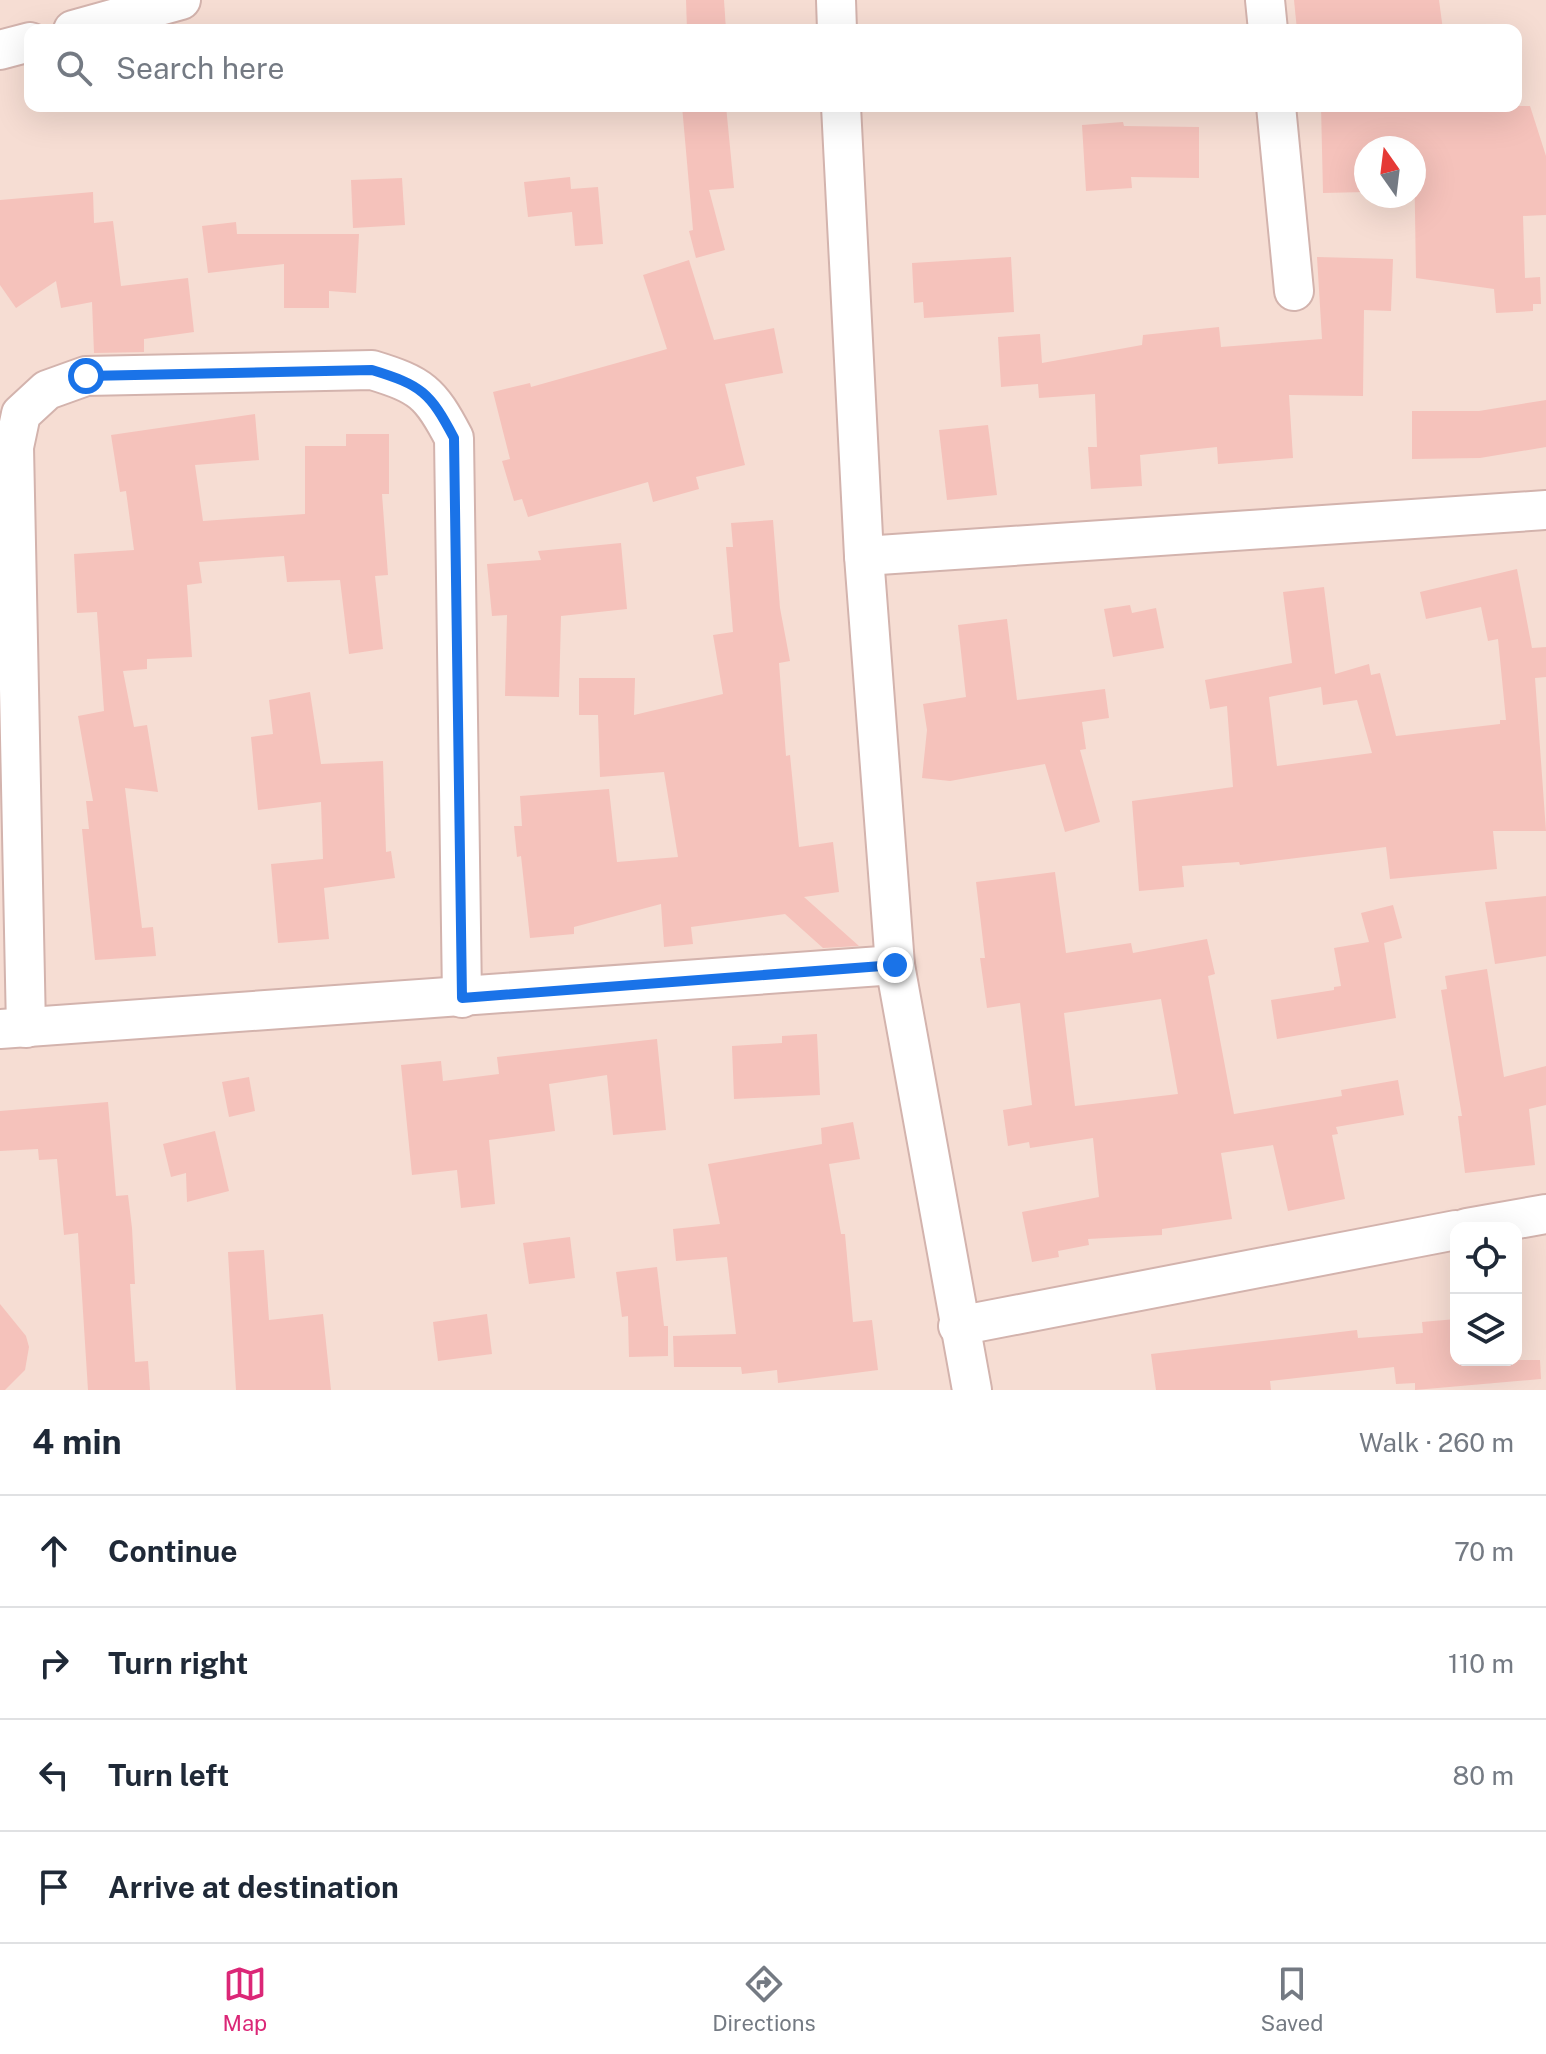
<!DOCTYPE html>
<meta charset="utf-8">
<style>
:root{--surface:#fff;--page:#f6f6f7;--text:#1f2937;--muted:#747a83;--line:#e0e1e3;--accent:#db2777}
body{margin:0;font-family:"Public Sans",sans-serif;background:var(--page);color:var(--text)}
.controls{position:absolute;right:24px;bottom:24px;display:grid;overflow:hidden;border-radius:16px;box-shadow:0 8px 32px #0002}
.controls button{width:72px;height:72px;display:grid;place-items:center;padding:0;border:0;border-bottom:2px solid var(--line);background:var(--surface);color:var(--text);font:40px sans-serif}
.compass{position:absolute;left:1354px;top:136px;width:72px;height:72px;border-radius:50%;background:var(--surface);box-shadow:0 8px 32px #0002;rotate:346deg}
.stop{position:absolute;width:24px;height:24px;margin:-18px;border:6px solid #1a73e8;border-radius:50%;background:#fff}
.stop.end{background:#1a73e8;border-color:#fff;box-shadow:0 2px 8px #0008}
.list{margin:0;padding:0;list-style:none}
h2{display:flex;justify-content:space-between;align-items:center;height:104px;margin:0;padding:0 32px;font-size:34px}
h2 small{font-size:26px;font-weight:400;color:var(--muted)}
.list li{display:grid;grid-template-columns:52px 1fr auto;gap:24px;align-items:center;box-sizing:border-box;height:112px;padding:0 32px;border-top:2px solid var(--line)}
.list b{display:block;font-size:30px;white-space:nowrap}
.list em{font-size:26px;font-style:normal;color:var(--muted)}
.icon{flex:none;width:44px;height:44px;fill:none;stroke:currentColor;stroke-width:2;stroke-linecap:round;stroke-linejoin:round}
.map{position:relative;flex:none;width:1546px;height:1390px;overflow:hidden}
.search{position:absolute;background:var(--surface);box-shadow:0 8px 32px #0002;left:24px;right:24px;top:24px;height:88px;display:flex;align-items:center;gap:20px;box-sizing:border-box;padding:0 28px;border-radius:16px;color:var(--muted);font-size:30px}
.sheet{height:552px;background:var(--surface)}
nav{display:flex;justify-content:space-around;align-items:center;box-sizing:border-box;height:112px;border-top:2px solid var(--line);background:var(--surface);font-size:22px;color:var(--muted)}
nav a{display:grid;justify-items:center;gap:4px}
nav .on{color:var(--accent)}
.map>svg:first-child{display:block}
.residential{fill:#f6ddd3;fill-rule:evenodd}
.building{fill:#f5c2bb;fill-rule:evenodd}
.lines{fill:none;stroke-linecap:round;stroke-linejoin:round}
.street-casing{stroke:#d3b3ad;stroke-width:42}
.street{stroke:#fff;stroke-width:38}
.route{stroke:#1a73e8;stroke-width:10}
</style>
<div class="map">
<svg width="1546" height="1390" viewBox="0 0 1546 1390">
<rect width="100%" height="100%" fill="#feede5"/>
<path class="residential" d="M0 0H1546V1390H0ZM30 30H1516V106H30ZM1366 148H1414V196H1366ZM1456 1228H1516V1360H1456Z"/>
<g class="building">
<path d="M686 0H724L726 30H687Z"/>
<path d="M1294 0H1439L1443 30H1297Z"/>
<path d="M682 106H726L734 188 709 190 725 250 696 258 689 231 693 230Z"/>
<path d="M1321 106H1530L1546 156V215L1523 216 1525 278 1540 277 1541 304H1533V311L1496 313 1494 289 1416 278 1414 148H1366V192L1323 193Z"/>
<path d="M1123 122 1124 126 1199 127V178L1131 177 1132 188 1086 191 1082 125Z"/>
<path d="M570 177 571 189 598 187 603 244 575 246 572 212 528 217 524 182Z"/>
<path d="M402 178 405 225 353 228 351 180Z"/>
<path d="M93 192 94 223 113 221 121 286 188 278 194 332 144 339V352L94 353 92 302 61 308 56 281 16 308 0 285V200Z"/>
<path d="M236 222 237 234H359L356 293 329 291V308H284V264L208 273 202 226Z"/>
<path d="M1011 257 1014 312 924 318 923 302 914 303 912 263Z"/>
<path d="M1317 257 1393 259 1391 311 1364 310 1363 396 1289 395 1293 458 1218 464 1217 447 1140 455 1142 486 1091 489 1088 447H1097L1095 394 1039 398 1038 384 1001 387 998 337 1040 334 1042 363 1142 345 1143 335 1219 327 1221 347 1322 339Z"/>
<path d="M689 260 714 340 774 328 783 373 725 384 745 465 696 477 699 489 653 502 648 482 528 517 522 499 514 501 502 461 510 459 493 392 530 383 531 387 667 349 643 275Z"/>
<path d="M1546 400V447L1480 458 1412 459V411H1479Z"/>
<path d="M255 414 259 460 195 465 203 521 305 514V446H346V434H389V494H382L388 575 375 576 383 649 349 654 340 580 287 582 284 556 199 562 202 583 187 585 192 657 147 659V669L123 671 134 727 147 725 158 792 125 788 142 928 153 927 156 956 95 960 82 829H89L86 801H93L78 716 104 711 97 612 77 613 74 554 134 550 126 491 120 492 111 435Z"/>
<path d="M988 425 997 495 947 500 939 430Z"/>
<path d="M773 520 780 608 790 661 779 663 786 756 790 755 799 847 833 842 839 892 804 897 859 946 823 948 785 914 691 927 693 944 664 947 661 904 574 927V934L530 938 521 856 517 857 514 826H522L520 796 609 789 617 862 678 857 664 772 600 777 598 715H579V678H635L634 715 723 694 713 635 733 632 726 547H733L731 523Z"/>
<path d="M621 543 627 609 561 616 559 697 505 696 507 615 492 616 487 564 541 560 538 551Z"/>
<path d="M1517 569 1532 648 1546 647V677L1535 678 1546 831H1493L1497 869 1390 879 1386 847 1240 865 1239 862 1182 866 1184 887 1139 891 1132 801 1233 787 1227 706 1210 709 1205 680 1292 663 1283 592 1324 587 1335 674 1369 664 1371 675 1380 673 1396 736 1500 724V720H1506L1498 639 1488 641 1481 607 1426 619 1420 592ZM1321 687 1323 705 1357 700 1372 753 1277 766 1269 697Z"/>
<path d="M1130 605 1132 613 1156 608 1164 648 1113 657 1104 609Z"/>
<path d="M1007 619 1017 700 1105 689 1109 718 1082 722 1086 749 1080 750 1100 822 1065 832 1045 764 950 781 922 778 927 730 923 704 966 697 958 625Z"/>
<path d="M310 692 321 764 383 761 386 852 391 851 395 878 324 888 329 939 278 943 271 864 323 859 321 802 258 810 251 737 273 734 269 700Z"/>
<path d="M1055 872 1066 953 1131 943 1133 953 1207 939 1215 974 1208 976 1234 1114 1342 1096 1341 1090 1398 1080 1404 1115 1336 1127 1338 1134 1332 1135 1345 1199 1288 1211 1273 1145 1221 1153 1232 1219 1162 1229V1235L1088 1239 1089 1245 1058 1251 1059 1257 1032 1262 1022 1212 1099 1197 1093 1138 1030 1148 1029 1142 1008 1146 1003 1110 1032 1105 1020 1003 987 1008 980 958H985L976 882ZM1161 999 1178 1094 1075 1106 1064 1013Z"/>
<path d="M1546 896V956L1495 964 1485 902Z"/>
<path d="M1393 905 1402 938 1384 943 1396 1018 1277 1039 1271 1000 1334 990V987L1341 986 1334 948 1369 942 1361 913Z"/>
<path d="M1487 969 1504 1077 1546 1066V1105L1529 1109 1535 1165 1465 1173 1458 1116H1462L1441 990 1447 989 1445 976Z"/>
<path d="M817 1034 820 1095 734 1099 732 1046 782 1043V1036Z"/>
<path d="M657 1039 666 1130 613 1135 607 1075 549 1084 555 1131 489 1140 495 1204 461 1208 457 1170 412 1175 401 1065 441 1061 443 1081 499 1074 497 1057Z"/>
<path d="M249 1077 255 1111 229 1117 222 1082Z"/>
<path d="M108 1102 116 1196 128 1195 132 1228 135 1284H130L135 1362 148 1361 150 1390H88L78 1233 64 1235 57 1159 39 1160 38 1149 0 1151V1111Z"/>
<path d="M853 1122 860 1159 829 1164 841 1234H845L853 1322 872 1320 878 1370 778 1383 777 1370 742 1374 741 1367H674L673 1336 736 1334 727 1257 676 1261 673 1229 720 1224 708 1164 822 1144 821 1128Z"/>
<path d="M215 1131 229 1191 187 1202 186 1173 171 1177 163 1144Z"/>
<path d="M570 1237 575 1278 529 1284 523 1243Z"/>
<path d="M264 1250 269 1320 323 1314 331 1390H236L228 1252Z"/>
<path d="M657 1267 664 1326H668V1356L629 1357 628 1316 622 1317 616 1272Z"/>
<path d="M0 1304 26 1336 29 1347 25 1370 5 1390H0Z"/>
<path d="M487 1314 492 1354 438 1361 433 1322Z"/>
<path d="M1456 1319V1360H1540L1541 1379 1415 1390V1383L1396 1384 1394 1367 1270 1381 1271 1390H1156L1151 1354 1357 1330 1358 1338 1423 1333 1422 1322Z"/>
</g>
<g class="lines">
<g class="street-casing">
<g id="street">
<path d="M836 0 837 30"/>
<path d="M1265 0 1268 30"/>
<path d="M73 30 181 0"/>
<path d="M0 50 30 42"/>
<path d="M841 106 864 556 895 965 972 1390"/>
<path d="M1276 106 1294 291"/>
<path d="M864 556 1546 510"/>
<path d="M26 1028 14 447 21 414 47 390 86 376 372 370C421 385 430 392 454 438L462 998"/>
<path d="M0 1029 895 965"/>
<path d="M1467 1228 1546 1214"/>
<path d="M958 1326 1456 1230"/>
</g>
</g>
<use href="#street" class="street"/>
</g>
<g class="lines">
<path class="route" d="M86 376 372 370C421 385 430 392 454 438L462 998 895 965"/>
</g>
</svg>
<div class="controls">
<button><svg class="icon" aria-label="locate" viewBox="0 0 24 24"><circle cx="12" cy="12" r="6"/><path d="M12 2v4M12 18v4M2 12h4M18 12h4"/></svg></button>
<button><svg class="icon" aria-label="layers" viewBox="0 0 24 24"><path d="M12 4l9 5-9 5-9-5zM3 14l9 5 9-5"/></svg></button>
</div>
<svg class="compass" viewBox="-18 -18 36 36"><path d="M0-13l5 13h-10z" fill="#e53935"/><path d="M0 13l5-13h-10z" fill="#747a83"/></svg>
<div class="stop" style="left:86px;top:376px"></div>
<div class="stop end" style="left:895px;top:965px"></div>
<div class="search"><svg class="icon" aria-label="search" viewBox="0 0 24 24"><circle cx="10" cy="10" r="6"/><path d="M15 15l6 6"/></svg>Search here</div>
</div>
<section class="sheet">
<h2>4 min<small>Walk · 260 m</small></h2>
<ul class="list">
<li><svg class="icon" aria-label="ahead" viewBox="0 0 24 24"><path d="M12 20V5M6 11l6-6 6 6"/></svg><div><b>Continue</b></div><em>70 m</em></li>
<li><svg class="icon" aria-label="right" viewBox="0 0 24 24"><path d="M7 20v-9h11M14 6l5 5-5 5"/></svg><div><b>Turn right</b></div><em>110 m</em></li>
<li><svg class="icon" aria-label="left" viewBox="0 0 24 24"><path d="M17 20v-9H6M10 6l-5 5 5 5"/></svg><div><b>Turn left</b></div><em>80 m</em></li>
<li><svg class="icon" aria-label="arrive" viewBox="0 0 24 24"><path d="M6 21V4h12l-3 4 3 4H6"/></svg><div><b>Arrive at destination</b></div></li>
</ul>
</section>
<nav>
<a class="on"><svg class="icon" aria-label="map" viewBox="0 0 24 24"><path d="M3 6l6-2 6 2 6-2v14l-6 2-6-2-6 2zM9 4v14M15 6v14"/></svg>Map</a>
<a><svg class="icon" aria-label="directions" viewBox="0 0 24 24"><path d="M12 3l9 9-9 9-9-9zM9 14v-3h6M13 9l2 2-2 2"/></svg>Directions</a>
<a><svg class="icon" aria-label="saved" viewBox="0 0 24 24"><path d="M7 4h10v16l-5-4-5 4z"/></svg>Saved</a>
</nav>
